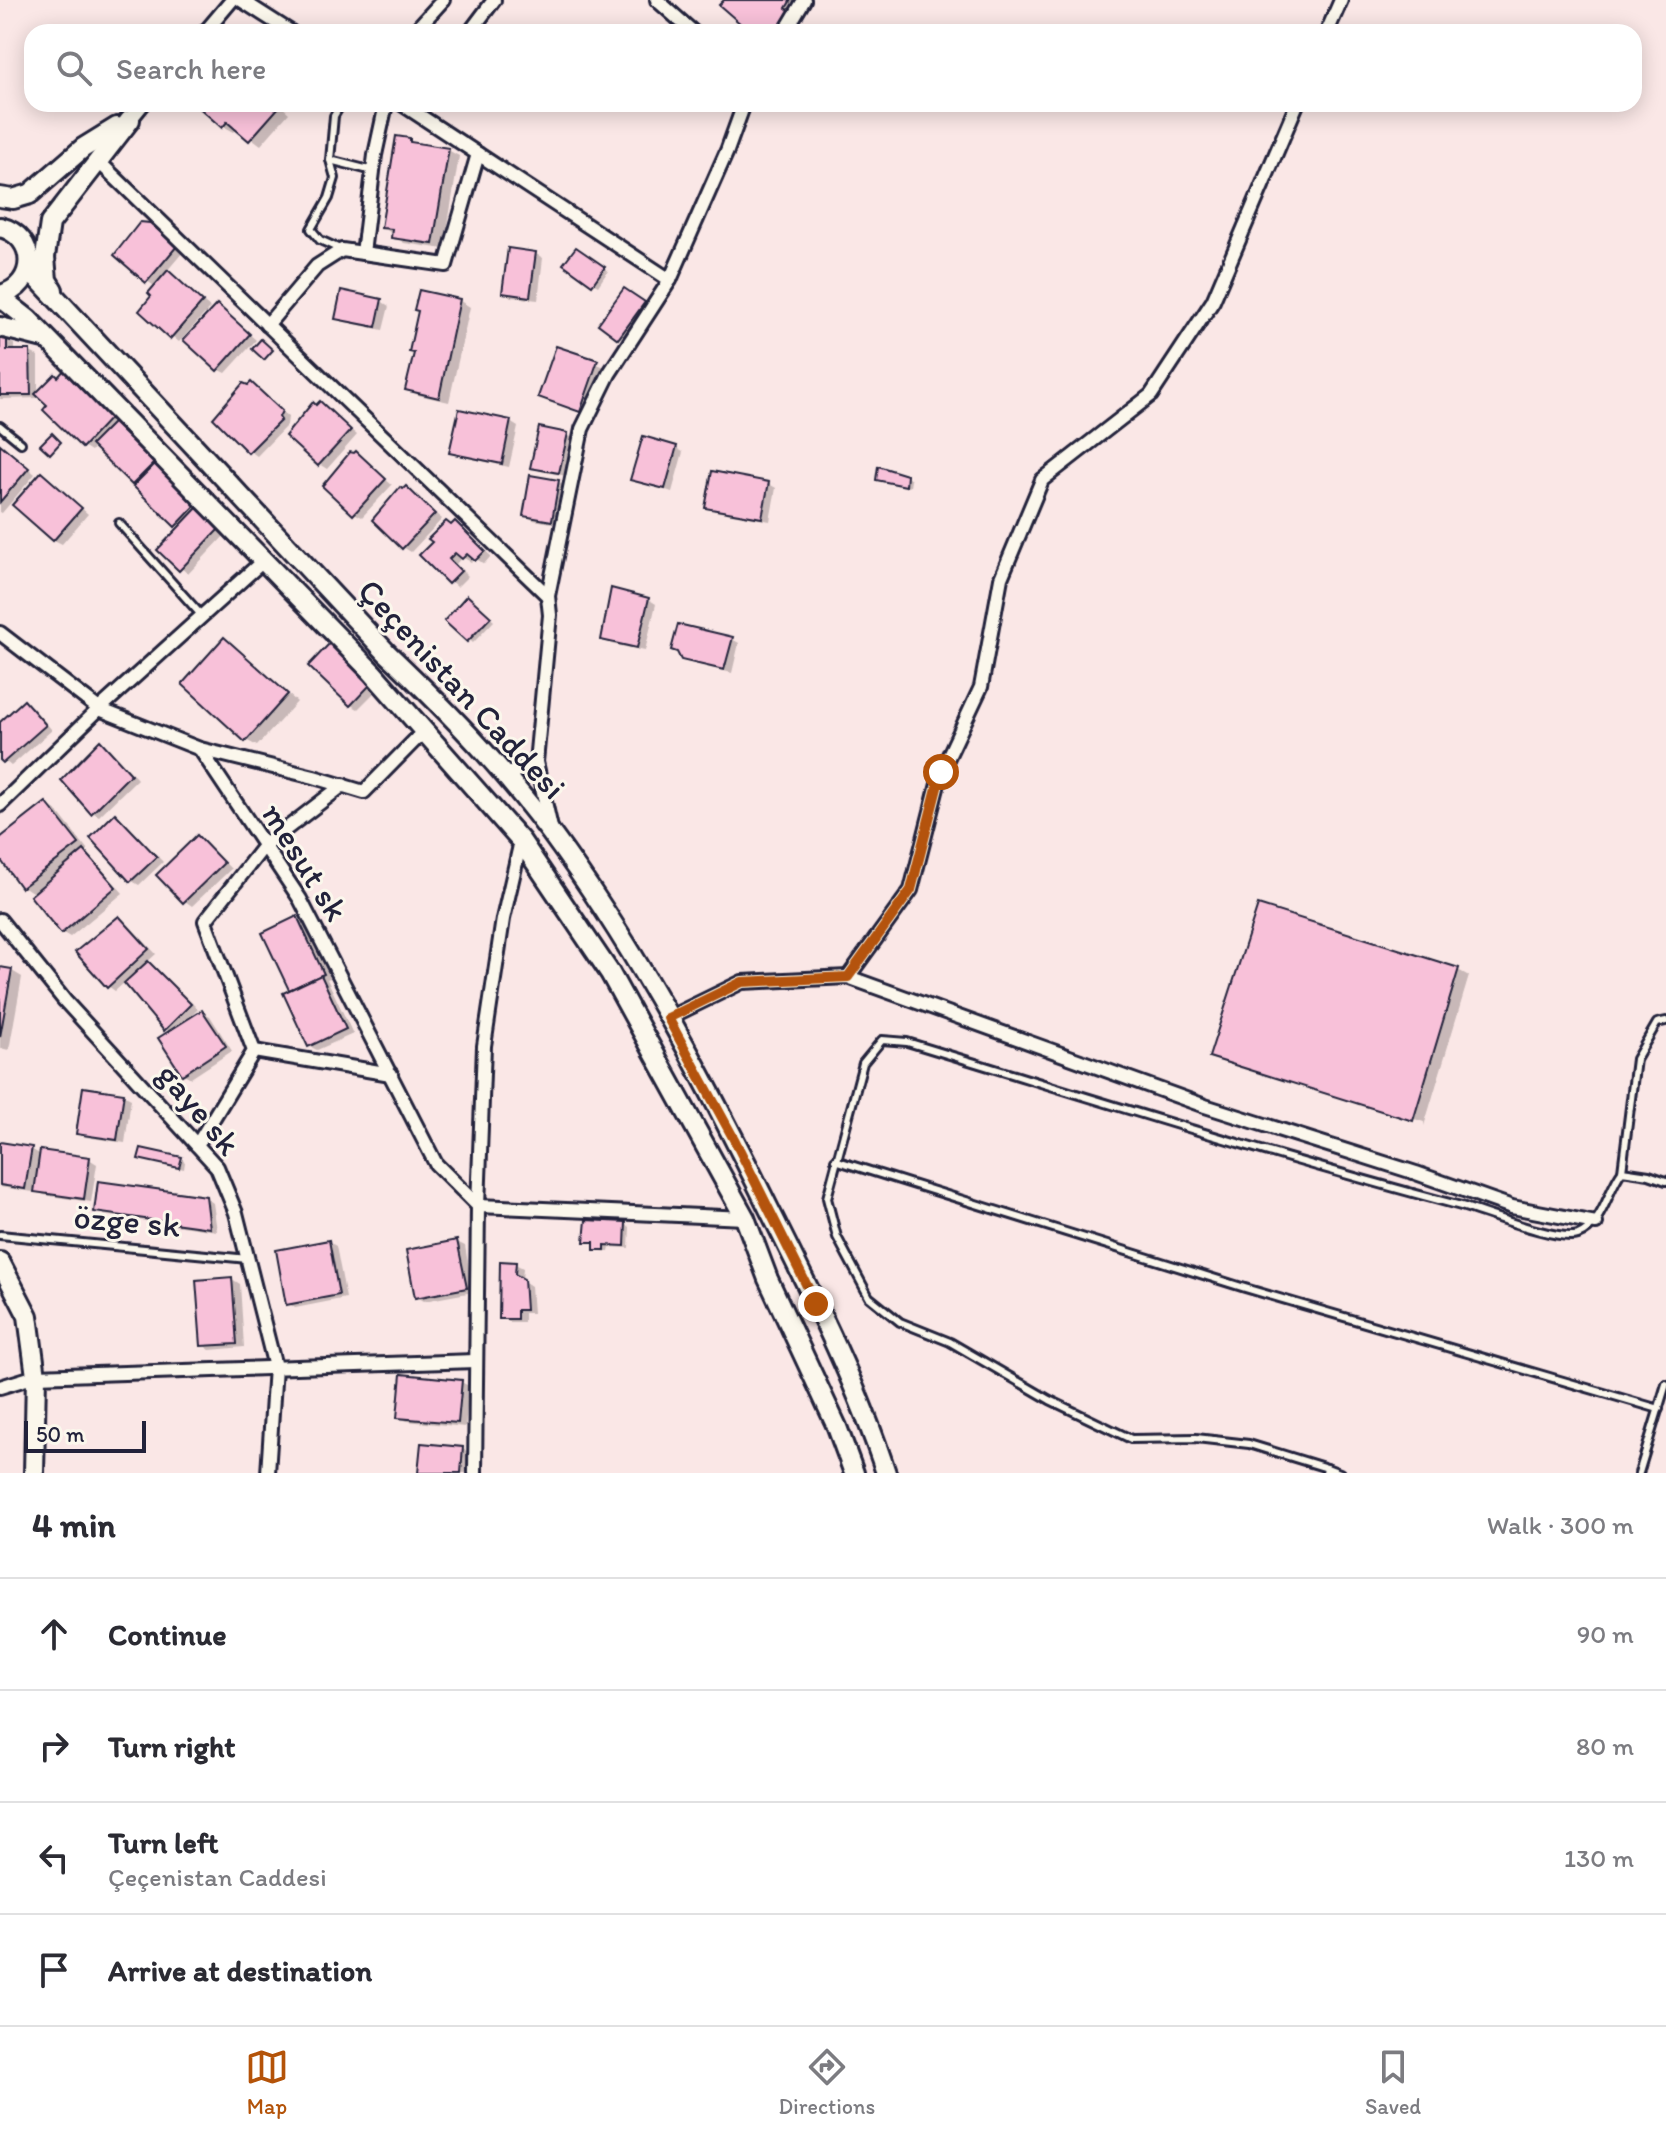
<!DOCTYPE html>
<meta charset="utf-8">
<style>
:root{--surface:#fff;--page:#f7f7f7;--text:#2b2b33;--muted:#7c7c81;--line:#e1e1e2;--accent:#b45309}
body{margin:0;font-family:Itim,sans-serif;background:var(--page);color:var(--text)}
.scale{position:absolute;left:24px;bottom:20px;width:122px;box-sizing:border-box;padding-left:8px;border:4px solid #22223b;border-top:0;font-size:22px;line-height:28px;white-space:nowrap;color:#22223b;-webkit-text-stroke:6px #fbf7ec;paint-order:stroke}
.stop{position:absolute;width:24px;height:24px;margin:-18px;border:6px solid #b45309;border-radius:50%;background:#fff}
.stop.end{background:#b45309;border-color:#fff;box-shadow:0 2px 8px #0008}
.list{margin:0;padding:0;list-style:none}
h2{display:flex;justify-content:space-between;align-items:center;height:104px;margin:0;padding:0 32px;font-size:34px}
h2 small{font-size:26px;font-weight:400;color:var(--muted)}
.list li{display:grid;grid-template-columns:52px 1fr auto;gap:24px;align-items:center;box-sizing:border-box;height:112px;padding:0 32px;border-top:2px solid var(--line)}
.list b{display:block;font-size:30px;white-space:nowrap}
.list p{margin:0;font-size:26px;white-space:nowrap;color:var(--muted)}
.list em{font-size:26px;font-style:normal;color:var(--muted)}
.icon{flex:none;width:44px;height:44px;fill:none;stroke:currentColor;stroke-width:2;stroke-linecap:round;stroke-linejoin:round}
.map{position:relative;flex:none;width:1666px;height:1473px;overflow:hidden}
.search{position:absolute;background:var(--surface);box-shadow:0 4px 20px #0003;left:24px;right:24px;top:24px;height:88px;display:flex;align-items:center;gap:20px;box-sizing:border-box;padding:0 28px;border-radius:24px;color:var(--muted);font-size:30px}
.sheet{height:552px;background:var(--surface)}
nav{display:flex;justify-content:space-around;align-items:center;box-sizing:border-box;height:112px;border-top:2px solid var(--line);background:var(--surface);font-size:22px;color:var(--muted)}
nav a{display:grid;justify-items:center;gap:4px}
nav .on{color:var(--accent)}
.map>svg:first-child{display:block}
.shadow{fill:#0003}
.building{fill:#f8c1d9;stroke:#22223b;stroke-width:2}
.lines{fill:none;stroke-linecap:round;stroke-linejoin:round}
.lane-casing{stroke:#22223b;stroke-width:12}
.street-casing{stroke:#22223b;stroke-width:18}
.secondary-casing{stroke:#22223b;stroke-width:24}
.lane{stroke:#fbf7ec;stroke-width:6}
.street{stroke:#fbf7ec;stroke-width:12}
.secondary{stroke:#fbf7ec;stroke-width:18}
.route{stroke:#b45309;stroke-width:10}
.labels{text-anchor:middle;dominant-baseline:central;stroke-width:6;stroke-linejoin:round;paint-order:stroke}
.street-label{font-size:34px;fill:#22223b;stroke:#fbf7ec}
</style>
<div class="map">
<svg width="1666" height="1473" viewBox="0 0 1666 1473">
<rect width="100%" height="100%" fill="#fae7e6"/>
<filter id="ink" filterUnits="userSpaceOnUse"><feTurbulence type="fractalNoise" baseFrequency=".0125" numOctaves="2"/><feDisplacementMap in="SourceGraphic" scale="16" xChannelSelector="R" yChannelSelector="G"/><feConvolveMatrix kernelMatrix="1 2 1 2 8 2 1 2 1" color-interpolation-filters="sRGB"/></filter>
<g filter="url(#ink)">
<g class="shadow">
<path d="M726 0H801L792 14 753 32Z"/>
<path d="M198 104H279L289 113 261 145 238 128 234 132 223 126Z"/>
<path d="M409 140 420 146 448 150 459 156 444 249 404 243 383 227Z"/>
<path d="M149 225 183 252 166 272 210 308 179 342 142 311 154 296 156 287 147 281Z"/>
<path d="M581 252 608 271 598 286 593 283Z"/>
<path d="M536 254 543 258 538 300 511 297 504 292Z"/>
<path d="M629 293 648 306 623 340 619 337Z"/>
<path d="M381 301 389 306 383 330 345 322 337 318Z"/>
<path d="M460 301 470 307 449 402 418 395 407 389Z"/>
<path d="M217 306 256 340 226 373 218 369Z"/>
<path d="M0 339 14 344V352H30L38 356V398L0 399Z"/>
<path d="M557 349 605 367 588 414 548 400Z"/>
<path d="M55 376 119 421 114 426 203 509 200 512 226 534 188 574 160 549 181 528 95 446 91 451 83 446 50 405Z"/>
<path d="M251 384 288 417 287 425 257 456 250 451 248 388Z"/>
<path d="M320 404 357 435 327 469 319 464 317 407Z"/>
<path d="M510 422 518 427 509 467 459 456 451 452Z"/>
<path d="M567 435 575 439 567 476 540 471 532 467Z"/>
<path d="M0 445 35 474 2 513 0 512Z"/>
<path d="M676 448 683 452 672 492 633 479Z"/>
<path d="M356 454 392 485 362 517 354 513Z"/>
<path d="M907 477 911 480 910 487 883 481Z"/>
<path d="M49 479 88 514 62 544 54 540Z"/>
<path d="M558 482 566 486 559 524 533 520 525 515Z"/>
<path d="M769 484 776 488 770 521 715 511 707 507Z"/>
<path d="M406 489 442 519 411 552 403 547Z"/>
<path d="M456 524 491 556 484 564 475 558 471 562 462 557 456 564 468 576 457 587 422 555Z"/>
<path d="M648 599 656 604 645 651 611 644 603 639Z"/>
<path d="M472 601 494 621 473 643 447 621Z"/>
<path d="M732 639 739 643 732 673 691 663 682 658Z"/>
<path d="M225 640 235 646 297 702 257 746 246 740Z"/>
<path d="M330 646 378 689 358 709 351 705Z"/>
<path d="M24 703 32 707 52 730 11 766 0 757V724Z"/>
<path d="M100 743 108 747 137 779 99 816 92 812Z"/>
<path d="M46 804 57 811 88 850 84 853 91 857 123 893 70 937 63 933 32 896 35 894 23 886 0 856V840Z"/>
<path d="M115 816 123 820 163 862 139 885 132 881 93 838Z"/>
<path d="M198 838 205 842 231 869 192 906 185 901Z"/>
<path d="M119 918 127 923 156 954 146 963 156 968 198 1009 189 1018 191 1019 202 1012 210 1016 232 1051 191 1078 184 1074 170 1033 125 982 115 991 108 986Z"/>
<path d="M297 918 305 923 330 978 327 979 353 1034 317 1050 309 1046 291 991 265 934Z"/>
<path d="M0 969 12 971 22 977 9 1050 0 1048Z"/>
<path d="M1458 970 1469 976 1424 1126V1122L1220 1058V1061L1211 1056Z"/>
<path d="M123 1095 131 1099 125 1143 86 1137 78 1133Z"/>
<path d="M0 1144 31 1149 41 1155 89 1159 97 1164 91 1202 44 1195 33 1189V1192L0 1187Z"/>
<path d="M181 1159 185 1162 184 1169 145 1160Z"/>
<path d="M206 1198 213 1203 217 1231 104 1215 96 1211Z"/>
<path d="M626 1224 630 1227 629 1248 610 1247 609 1252 601 1251 596 1249V1244L586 1241Z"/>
<path d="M329 1242 336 1246 346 1298 295 1308 288 1303Z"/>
<path d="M457 1242 465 1246 473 1292 424 1301 417 1297Z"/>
<path d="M515 1264 523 1268 522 1280 531 1286 533 1313H524V1322H509L501 1317Z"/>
<path d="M232 1279 240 1284 244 1347 210 1350 203 1345Z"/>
<path d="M461 1382 469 1386 465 1427 407 1421 399 1417Z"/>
<path d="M463 1449 474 1455 472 1473H420Z"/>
</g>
<g class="building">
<path d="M724 0H791L786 8 793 13 781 32H750L719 5Z"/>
<path d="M195 104H278L280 106 249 141 227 122 222 128Z"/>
<path d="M396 136 410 138V142L449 148 433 244 391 238 392 229 381 228Z"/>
<path d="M140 222 150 223 177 246 146 283 114 255Z"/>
<path d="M576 247 605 267 592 285 563 264Z"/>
<path d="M508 248 536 252 530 297 502 293Z"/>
<path d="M168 270 203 302 170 339 139 311 151 296 148 293Z"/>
<path d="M624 288 645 302 618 339 598 324Z"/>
<path d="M341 290 382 299 376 327 335 319Z"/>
<path d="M419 290 460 299 439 398 405 390 414 353 409 352 418 311 414 310Z"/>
<path d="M217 304 250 334 217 371 183 340Z"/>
<path d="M0 337H7V350H30L31 395H0Z"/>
<path d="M261 339 273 350 264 360 252 349Z"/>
<path d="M556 346 598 360 580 412 538 397Z"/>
<path d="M65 369 113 415 82 448 43 410 47 405 35 394 55 374 58 377Z"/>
<path d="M251 382 282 411 279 417 281 420 248 453 213 418 243 383 248 385Z"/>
<path d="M320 401 351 430 318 466 285 436 313 402 316 405Z"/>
<path d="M459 409 511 420 502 464 449 453Z"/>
<path d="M113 423 154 463 132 485 91 445Z"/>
<path d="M539 427 568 433 559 473 530 468Z"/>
<path d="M52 433 61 442 50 454 40 445Z"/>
<path d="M643 436 677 446 665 489 630 480Z"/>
<path d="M0 444 29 468 0 502Z"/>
<path d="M356 451 386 479 353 515 322 486 350 452 354 453Z"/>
<path d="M155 464 197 504 175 527 133 486Z"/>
<path d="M878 466 907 475 906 486 876 480Z"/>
<path d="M712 471 769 482 762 518 705 508Z"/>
<path d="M41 472 82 508 53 541 12 505Z"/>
<path d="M530 475 559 480 552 521 523 516Z"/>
<path d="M406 486 435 514 402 549 372 520 400 487 403 489Z"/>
<path d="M197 508 219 529 179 571 157 550Z"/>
<path d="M446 521 451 525 455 521 485 551 475 561 467 554 462 559 455 553 449 559 461 571 448 584 419 555 432 542 428 539Z"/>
<path d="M611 588 649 598 637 648 601 640Z"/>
<path d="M467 595 491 617 467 642 444 621Z"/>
<path d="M678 624 733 637 724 670 681 660 677 652 671 650Z"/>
<path d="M224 637 288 694 245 742 182 684Z"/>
<path d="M330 643 371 684 350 706 308 666Z"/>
<path d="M24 700 46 725 3 763 0 760V722Z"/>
<path d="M100 740 131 774 91 814 61 780Z"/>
<path d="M46 802 79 844 21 888 0 859V838Z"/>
<path d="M115 813 157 857 130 882 90 838Z"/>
<path d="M197 835 224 863 183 903 156 875Z"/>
<path d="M84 850 116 887 61 934 30 896Z"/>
<path d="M1258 905 1459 968 1413 1121 1209 1057Z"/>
<path d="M119 916 149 949 107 988 75 952Z"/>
<path d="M297 916 324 974 289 990 262 933Z"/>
<path d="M148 961 191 1004 164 1031 124 983Z"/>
<path d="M0 967 12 969 0 1037Z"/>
<path d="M321 975 346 1029 308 1047 283 993Z"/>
<path d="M202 1010 226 1046 182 1075 158 1038Z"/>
<path d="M83 1087 124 1093 117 1140 76 1134Z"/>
<path d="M0 1142 32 1147 25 1189 0 1185Z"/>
<path d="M141 1148 182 1157 179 1168 138 1159Z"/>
<path d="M40 1150 90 1157 84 1199 34 1192Z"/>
<path d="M98 1181 206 1196 210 1228 94 1212Z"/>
<path d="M586 1220 626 1222 625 1246 605 1245V1250H594V1242H584Z"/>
<path d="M329 1240 339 1295 286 1305 276 1250Z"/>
<path d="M457 1240 467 1288 415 1298 406 1250Z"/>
<path d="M500 1261 516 1262 515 1274 524 1279 526 1310H517V1319H499Z"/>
<path d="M232 1277 237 1344 201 1346 196 1280Z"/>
<path d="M401 1374 462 1380 458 1423 397 1418Z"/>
<path d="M421 1443 463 1447 461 1473H418Z"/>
</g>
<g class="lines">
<g class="lane-casing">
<g id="lane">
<path d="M341 104 334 116 330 160 335 178 329 198 311 229 320 240 342 250"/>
<path d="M330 160 373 171"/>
<path d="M0 426 21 443"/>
<path d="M119 523 202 616"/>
<path d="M835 1160 1245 1288 1659 1409"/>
<path d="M1622 1171 1636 1059 1657 1023 1666 1021"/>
<path d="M0 1235 248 1259"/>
<path d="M1327 1468 1340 1473"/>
<path d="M1326 1473 1327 1468 1249 1444 1196 1438 1131 1439 1050 1400 950 1342 900 1322 869 1297 837 1237 827 1198 863 1063 882 1040 907 1042C1091 1098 1275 1157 1461 1206 1485 1213 1559 1242 1578 1235 1603 1225 1607 1191 1622 1171L1649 1175 1666 1181"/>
<path d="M1639 1473 1666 1384"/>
</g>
</g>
<g class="street-casing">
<g id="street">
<path d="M241 0 291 32"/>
<path d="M657 0 693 32"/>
<path d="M205 32 232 0"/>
<path d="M414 32 443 0"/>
<path d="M470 32 494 0"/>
<path d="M785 32 804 0"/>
<path d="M1327 32 1341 0"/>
<path d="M402 104 670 280"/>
<path d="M130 120 143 104"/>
<path d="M97 160 548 596"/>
<path d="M363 253 375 155 386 104"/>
<path d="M267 325 317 266 342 250 446 265 478 154"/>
<path d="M0 633 99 709 200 749 300 899 436 1164 478 1206"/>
<path d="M200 749 314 777 364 792 424 731"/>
<path d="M505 776 536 762"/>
<path d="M0 805 99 709 263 561"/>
<path d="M551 828 536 762 550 615 548 596 582 429 609 374 670 280 727 151 744 104"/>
<path d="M0 920 65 1001 217 1167 236 1213 275 1367 268 1473"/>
<path d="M848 977 911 890 941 772 981 687 1001 578 1042 480 1151 395 1213 301 1297 104"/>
<path d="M668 1018 742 982 848 977 1205 1106 1416 1173 1512 1207 1596 1223"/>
<path d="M254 1051 391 1074"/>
<path d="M197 1145 254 1051 205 921 264 846 343 785"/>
<path d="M478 1206 745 1218"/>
<path d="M0 1387 36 1376 475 1361"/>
<path d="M475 1473 478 1206 484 1046 503 919 521 841"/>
</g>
</g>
<g class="secondary-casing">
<g id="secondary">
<path d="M0 197 13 199 30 194 83 148 117 127"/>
<path d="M0 227C38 236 38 286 0 295"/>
<path d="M29 269 387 653C451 714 513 778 564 851 645 964 710 1089 771 1213 813 1297 857 1383 886 1473"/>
<path d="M53 290 47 280 45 257 50 223 130 120"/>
<path d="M0 297 28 319 372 672 521 841 610 973 745 1218 768 1279 837 1427 854 1473"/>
<path d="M0 327 44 338"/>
<path d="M0 1262 28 1316 36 1376 34 1473"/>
</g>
</g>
<use href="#lane" class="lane"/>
<use href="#street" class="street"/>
<use href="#secondary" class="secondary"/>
</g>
</g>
<g class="lines" filter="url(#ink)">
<path class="route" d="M816 1304 735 1141 668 1018 742 982 848 977 911 890 941 772"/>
</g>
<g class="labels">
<g class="street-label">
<text transform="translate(462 689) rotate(47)">Çeçenistan Caddesi</text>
<text transform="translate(305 862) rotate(58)">mesut sk</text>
<text transform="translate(199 1109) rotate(50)">gaye sk</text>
<text transform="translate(127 1221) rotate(5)">özge sk</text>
</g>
</g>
</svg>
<div class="scale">50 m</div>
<div class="stop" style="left:941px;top:772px"></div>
<div class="stop end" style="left:816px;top:1304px"></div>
<div class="search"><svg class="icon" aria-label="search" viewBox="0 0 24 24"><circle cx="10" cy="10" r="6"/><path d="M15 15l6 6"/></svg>Search here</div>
</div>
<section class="sheet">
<h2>4 min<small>Walk · 300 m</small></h2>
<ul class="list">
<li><svg class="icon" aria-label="ahead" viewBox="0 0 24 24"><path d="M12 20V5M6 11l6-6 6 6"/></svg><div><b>Continue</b></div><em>90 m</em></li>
<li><svg class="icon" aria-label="right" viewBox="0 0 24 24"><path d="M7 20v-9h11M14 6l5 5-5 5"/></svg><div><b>Turn right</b></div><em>80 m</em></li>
<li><svg class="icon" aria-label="left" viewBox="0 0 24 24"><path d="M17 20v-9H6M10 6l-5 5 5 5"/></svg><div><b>Turn left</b><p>Çeçenistan Caddesi</p></div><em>130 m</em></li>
<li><svg class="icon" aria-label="arrive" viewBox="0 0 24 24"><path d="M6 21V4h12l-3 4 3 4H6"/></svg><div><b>Arrive at destination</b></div></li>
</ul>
</section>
<nav>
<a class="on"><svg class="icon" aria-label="map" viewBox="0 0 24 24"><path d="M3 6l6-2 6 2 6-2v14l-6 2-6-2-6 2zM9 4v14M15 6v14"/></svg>Map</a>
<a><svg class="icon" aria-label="directions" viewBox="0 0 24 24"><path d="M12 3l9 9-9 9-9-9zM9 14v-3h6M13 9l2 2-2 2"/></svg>Directions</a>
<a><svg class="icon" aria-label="saved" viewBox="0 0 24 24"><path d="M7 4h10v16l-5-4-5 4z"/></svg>Saved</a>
</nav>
